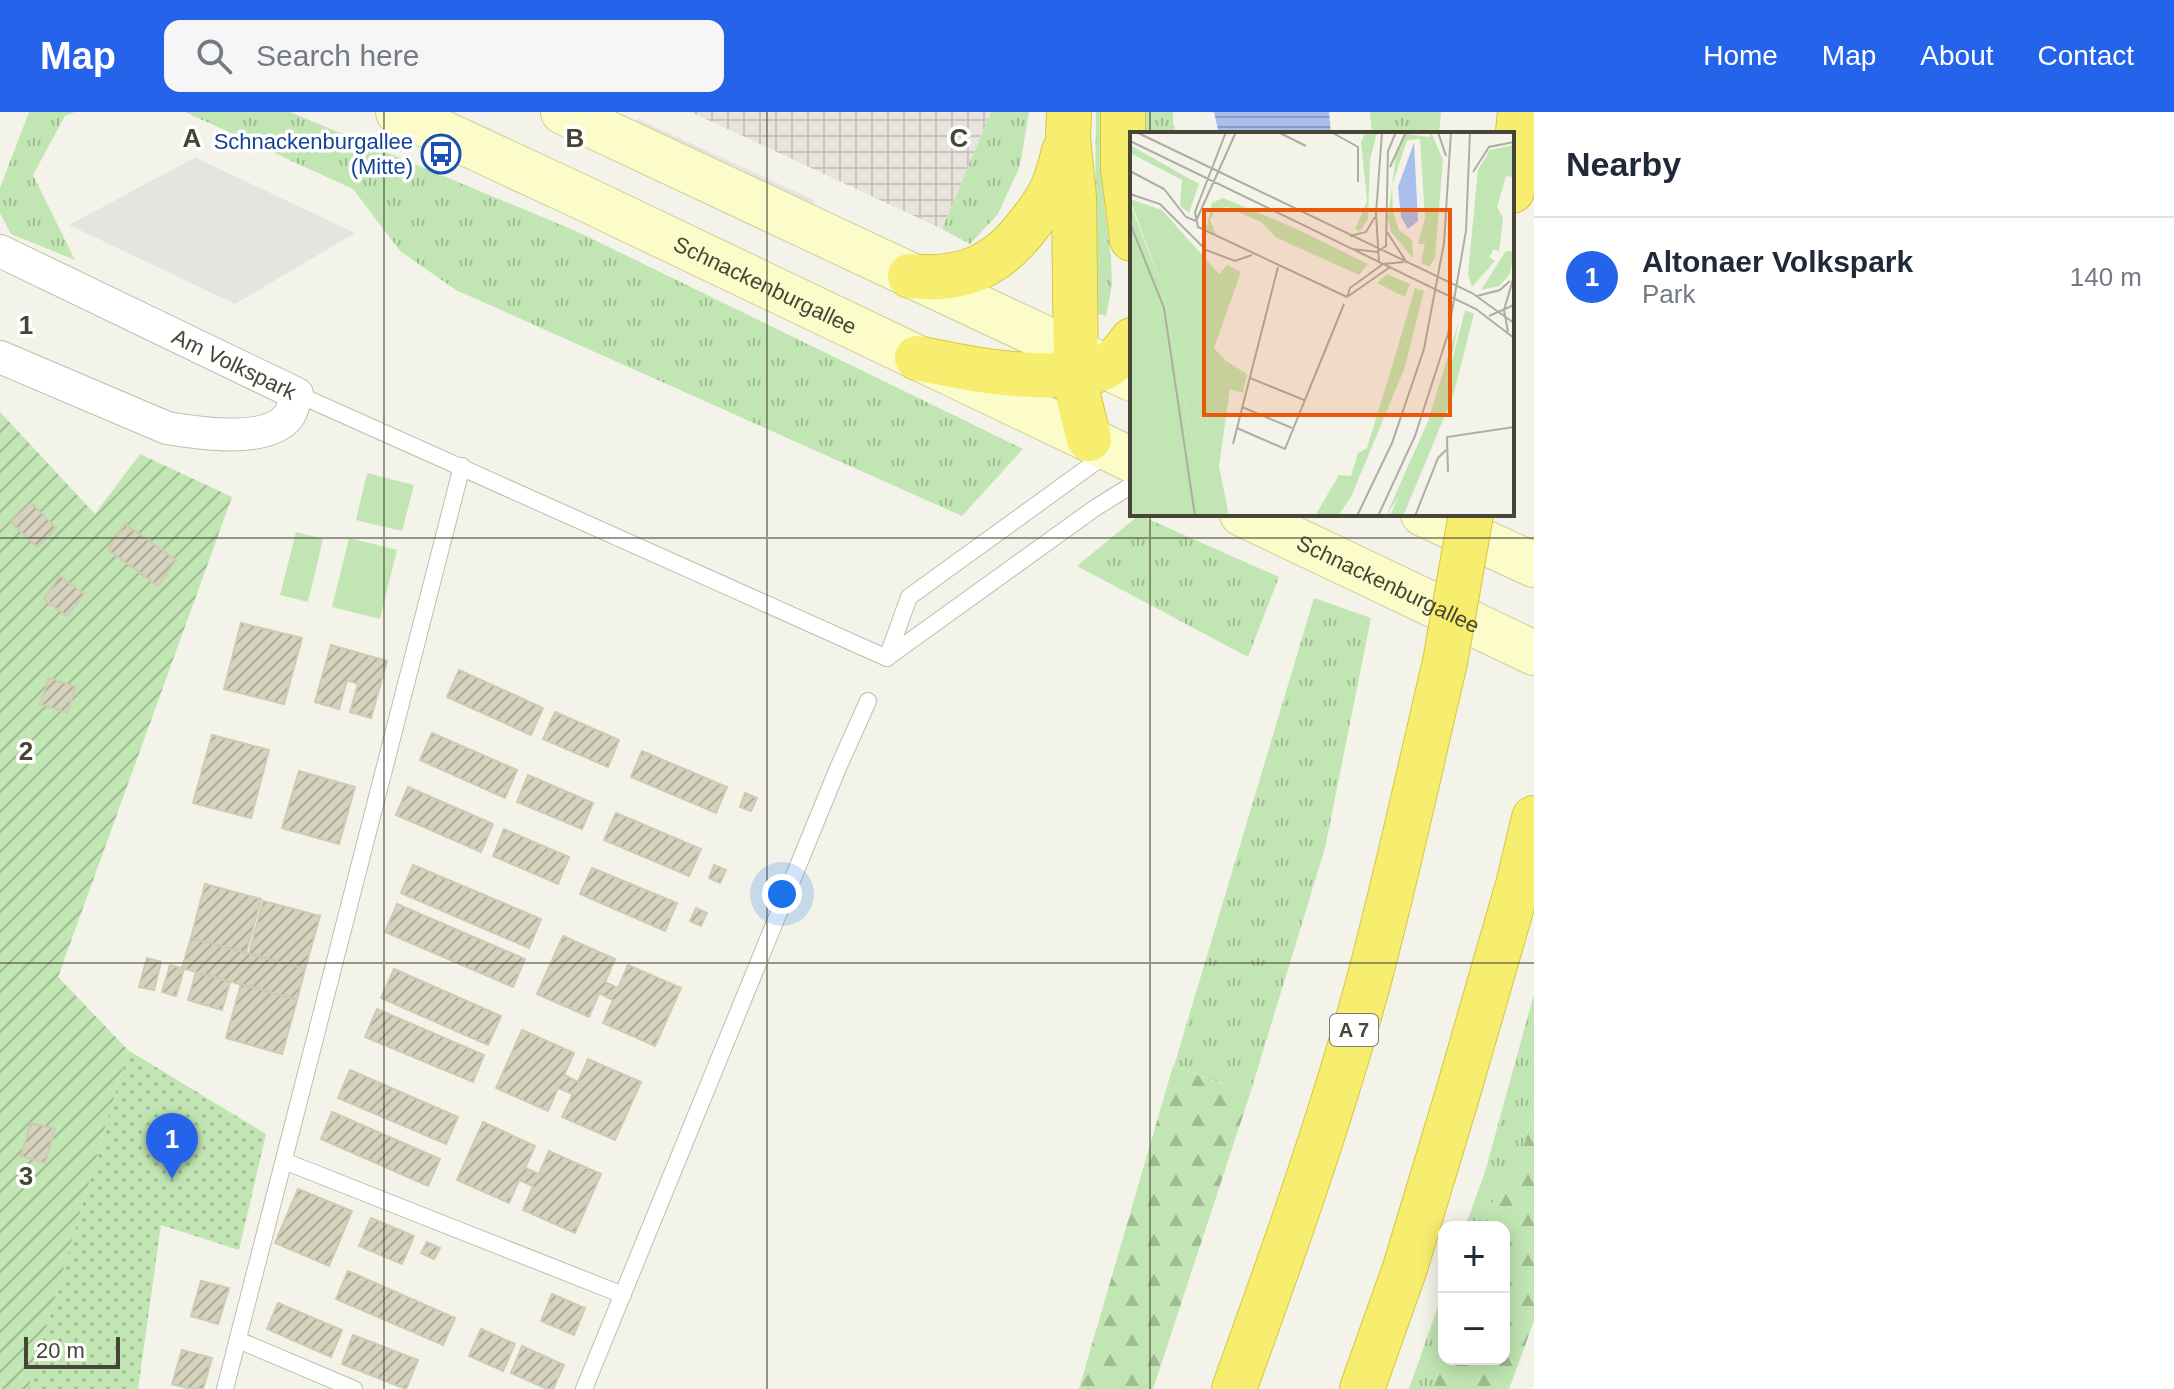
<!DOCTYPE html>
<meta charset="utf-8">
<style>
:root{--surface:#fff;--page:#f6f6f7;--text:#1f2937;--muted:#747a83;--line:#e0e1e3;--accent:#2563eb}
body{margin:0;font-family:Arial,sans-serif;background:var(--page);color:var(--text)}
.controls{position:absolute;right:24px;bottom:24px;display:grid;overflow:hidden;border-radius:16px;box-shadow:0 4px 20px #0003}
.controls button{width:72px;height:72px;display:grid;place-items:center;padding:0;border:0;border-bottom:2px solid var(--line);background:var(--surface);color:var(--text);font:40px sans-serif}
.scale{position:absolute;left:24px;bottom:20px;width:96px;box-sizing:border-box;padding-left:8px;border:4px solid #474537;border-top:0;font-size:22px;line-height:28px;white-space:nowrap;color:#474537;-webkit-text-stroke:6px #fff;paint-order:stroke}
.you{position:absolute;left:782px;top:782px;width:28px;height:28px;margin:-20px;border:6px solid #fff;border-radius:50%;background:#1a73e8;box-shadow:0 0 0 12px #1a73e833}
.badge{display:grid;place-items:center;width:52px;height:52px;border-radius:50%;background:var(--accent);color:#fff;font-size:26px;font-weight:700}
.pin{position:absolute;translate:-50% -66px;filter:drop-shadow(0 2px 4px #0008)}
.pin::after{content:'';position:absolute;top:42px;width:28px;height:24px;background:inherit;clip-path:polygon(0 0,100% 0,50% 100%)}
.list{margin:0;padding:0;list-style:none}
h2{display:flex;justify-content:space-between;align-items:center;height:104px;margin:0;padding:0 32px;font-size:34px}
h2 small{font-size:26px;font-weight:400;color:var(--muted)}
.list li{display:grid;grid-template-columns:52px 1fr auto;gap:24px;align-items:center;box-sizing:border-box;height:120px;padding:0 32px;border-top:2px solid var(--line)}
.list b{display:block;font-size:30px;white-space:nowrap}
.list p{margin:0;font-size:26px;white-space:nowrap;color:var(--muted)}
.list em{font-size:26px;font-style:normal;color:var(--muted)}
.icon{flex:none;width:44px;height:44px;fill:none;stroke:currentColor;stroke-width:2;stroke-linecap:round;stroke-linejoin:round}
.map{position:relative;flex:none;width:1534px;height:1277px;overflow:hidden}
header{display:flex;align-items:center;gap:48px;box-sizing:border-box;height:112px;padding:0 40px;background:var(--accent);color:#fff}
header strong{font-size:38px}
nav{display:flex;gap:44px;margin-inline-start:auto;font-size:28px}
.search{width:560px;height:72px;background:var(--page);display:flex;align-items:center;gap:20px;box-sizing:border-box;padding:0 28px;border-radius:16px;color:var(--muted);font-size:30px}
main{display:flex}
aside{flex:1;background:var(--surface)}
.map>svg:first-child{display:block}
.industrial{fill:url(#industrial-grid)}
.grass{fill:url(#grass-tufts)}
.forest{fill:url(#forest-firs)}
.park{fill:url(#park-dots)}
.garden{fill:url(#garden-furrows)}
.pitch{fill:#c2e6b3}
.parking{fill:#e5e4e0}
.water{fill:url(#water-rules)}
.building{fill:url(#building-hatch);stroke:#cfcbb2;stroke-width:2}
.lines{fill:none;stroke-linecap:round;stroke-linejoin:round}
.service-casing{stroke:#bfbdab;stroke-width:18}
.minor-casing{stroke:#bfbdab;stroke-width:34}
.secondary-casing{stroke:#cece98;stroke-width:46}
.motorway-casing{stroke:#d6c740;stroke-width:46}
.service{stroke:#fff;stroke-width:16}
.minor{stroke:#fff;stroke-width:32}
.secondary{stroke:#fbfcca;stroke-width:44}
.motorway{stroke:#f7ee70;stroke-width:44}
.motorway-bridge-casing{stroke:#d6c740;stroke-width:46;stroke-linecap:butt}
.motorway-bridge{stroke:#f7ee70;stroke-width:44}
.grid{fill:none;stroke:#474537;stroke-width:2;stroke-opacity:0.55}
.labels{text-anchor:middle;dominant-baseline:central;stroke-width:7;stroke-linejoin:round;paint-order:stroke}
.shield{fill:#fff;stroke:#7e7d73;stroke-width:2}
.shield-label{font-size:20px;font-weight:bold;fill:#474537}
.transit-label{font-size:22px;fill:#164399;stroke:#fff;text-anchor:end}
.street-label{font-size:22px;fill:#474537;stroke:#fff}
.inset-road{fill:none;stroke:#aeada2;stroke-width:2}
.view{fill:#e8590c;fill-opacity:0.15;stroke:#e8590c;stroke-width:4}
.inset-edge{fill:none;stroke:#474537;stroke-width:4}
.grid-label{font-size:26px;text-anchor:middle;font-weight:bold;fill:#474537;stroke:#fff;stroke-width:7;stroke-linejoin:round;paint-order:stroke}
</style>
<header>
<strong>Map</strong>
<div class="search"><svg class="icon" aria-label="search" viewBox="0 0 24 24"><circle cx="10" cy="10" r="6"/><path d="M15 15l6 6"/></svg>Search here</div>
<nav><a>Home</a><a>Map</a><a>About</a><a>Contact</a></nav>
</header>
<main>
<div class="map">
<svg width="1534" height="1277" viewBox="0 0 1534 1277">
<defs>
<pattern id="industrial-grid" width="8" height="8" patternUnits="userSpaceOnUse" patternTransform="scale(2)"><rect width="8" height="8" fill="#e6e4dd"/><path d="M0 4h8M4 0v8" fill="none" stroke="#c7c5be"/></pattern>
<pattern id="grass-tufts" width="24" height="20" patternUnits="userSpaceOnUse" patternTransform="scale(2)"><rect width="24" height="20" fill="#c2e6b3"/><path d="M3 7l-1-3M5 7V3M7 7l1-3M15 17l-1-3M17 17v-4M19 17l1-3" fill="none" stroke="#9fbc92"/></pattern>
<pattern id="forest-firs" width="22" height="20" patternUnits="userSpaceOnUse" patternTransform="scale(2)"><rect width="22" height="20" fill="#c2e6b3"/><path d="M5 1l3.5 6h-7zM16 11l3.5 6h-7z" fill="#9fbc92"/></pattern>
<pattern id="park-dots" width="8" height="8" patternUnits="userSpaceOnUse" patternTransform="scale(2)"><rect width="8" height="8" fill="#c2e6b3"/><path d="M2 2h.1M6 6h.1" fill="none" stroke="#9fbc92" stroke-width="1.8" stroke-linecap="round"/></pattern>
<pattern id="garden-furrows" width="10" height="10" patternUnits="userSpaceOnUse" patternTransform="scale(2)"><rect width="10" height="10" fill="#c2e6b3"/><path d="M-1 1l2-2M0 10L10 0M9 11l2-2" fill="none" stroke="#9fbc92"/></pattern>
<pattern id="water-rules" width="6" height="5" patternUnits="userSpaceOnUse" patternTransform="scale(2)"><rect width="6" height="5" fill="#a8beed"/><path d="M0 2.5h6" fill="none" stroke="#8b9cc1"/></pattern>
<pattern id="building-hatch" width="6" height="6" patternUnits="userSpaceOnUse" patternTransform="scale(2)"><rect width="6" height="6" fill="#d5d2be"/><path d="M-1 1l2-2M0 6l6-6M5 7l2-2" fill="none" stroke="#afac9b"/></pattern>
</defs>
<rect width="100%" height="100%" fill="#f3f3e9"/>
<path class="industrial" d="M691 0H991L942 117Z"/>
<g class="grass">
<path d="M29 0H75L65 4 33 63 75 148 11 122 0 101V76Z"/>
<path d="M185 0H290L578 120 1023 337 962 404 456 178 400 139 353 77Z"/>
<path d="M991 0H1029L1020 54 998 102 970 132 942 117Z"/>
<path d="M1096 0H1102L1101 44 1104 92 1111 146 1112 173 1106 204 1094 201Z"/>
<path d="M1142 0H1173V11L1177 22H1142Z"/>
<path d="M1370 0H1441L1439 22H1372Z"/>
<path d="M1139 403 1279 465 1248 545 1077 454Z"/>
<path d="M1314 486 1371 506 1325 736 1250 982 1174 954Z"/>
<path d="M1534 882V998L1514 1067 1492 1091 1484 1115H1465L1485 1060Z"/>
<path d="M1444 1177V1242L1433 1277H1409Z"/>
</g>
<g class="forest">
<path d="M1173 954 1250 982 1153 1277H1079Z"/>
<path d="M1534 998V1209L1509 1277H1433L1444 1242V1247H1504V1115H1484L1492 1091 1514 1067Z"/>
</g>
<path class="park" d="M128 938 266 1022 239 1138 161 1113 138 1277H28Z"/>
<path class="garden" d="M0 300 95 402 140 342 232 385 58 865 128 938 28 1277H0Z"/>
<g class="pitch">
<path d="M367 361 414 373 402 419 356 408Z"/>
<path d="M296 420 323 427 308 490 280 483Z"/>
<path d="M349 426 397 438 380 507 332 495Z"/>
</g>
<g class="parking">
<path d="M638 7 814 88V101L629 14Z"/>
<path d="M194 46V45L355 121 235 192 69 113Z"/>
</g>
<path class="water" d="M1214 0H1329L1331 22H1219Z"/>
<g class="building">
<path d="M31 391 56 416 37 435 11 410Z"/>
<path d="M125 412 176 448 158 474 108 438Z"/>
<path d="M60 464 84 482 67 504 44 487Z"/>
<path d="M241 511 302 526 284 592 224 577Z"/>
<path d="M331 533 387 549 371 606 350 600 358 572 347 568 339 597 315 590Z"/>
<path d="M459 558 543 596 531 623 447 585Z"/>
<path d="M49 566 76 575 67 601 40 592Z"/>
<path d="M555 600 619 628 608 655 543 627Z"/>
<path d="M432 621 517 658 505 686 420 648Z"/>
<path d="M212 623 269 638 251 706 193 691Z"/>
<path d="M642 639 727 675 716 701 631 665Z"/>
<path d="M299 659 355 675 339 732 282 716Z"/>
<path d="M528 663 593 691 582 717 517 690Z"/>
<path d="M408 675 493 712 481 740 396 703Z"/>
<path d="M745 681 757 686 751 699 740 695Z"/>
<path d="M616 701 701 737 689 764 604 728Z"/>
<path d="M504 717 569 745 558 772 493 744Z"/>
<path d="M413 753 541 807 529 836 401 781Z"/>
<path d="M714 753 726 758 720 771 709 766Z"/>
<path d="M592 756 677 791 665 819 580 782Z"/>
<path d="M205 772 261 787 246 841 191 826Z"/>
<path d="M263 789 320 804 305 857 249 842Z"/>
<path d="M397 792 525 847 513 875 385 820Z"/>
<path d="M696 796 707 801 701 814 690 809Z"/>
<path d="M563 824 615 847 605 870 618 876 628 853 681 876 655 934 603 911 613 888 599 881 589 905 537 882Z"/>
<path d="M191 826 305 857 297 888 182 856Z"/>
<path d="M147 846 161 850 154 878 139 875Z"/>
<path d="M170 853 184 857 176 884 162 880Z"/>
<path d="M394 857 501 904 488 933 381 886Z"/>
<path d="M196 860 230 870 222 898 188 888Z"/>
<path d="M241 872 297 888 282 942 226 926Z"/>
<path d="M377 897 484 943 473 970 365 925Z"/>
<path d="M522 918 574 941 564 963 578 970 588 947 641 970 615 1028 562 1005 573 982 558 976 548 999 496 976Z"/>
<path d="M350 958 458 1005 446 1032 338 986Z"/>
<path d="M332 1000 440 1047 428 1074 321 1027Z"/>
<path d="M483 1010 535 1034 525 1056 539 1062 549 1039 601 1062 575 1121 523 1098 533 1074 519 1068 509 1091 457 1068Z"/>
<path d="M31 1011 55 1017 45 1051 21 1044Z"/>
<path d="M298 1077 352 1099 329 1154 275 1131Z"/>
<path d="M371 1106 414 1124 402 1152 359 1134Z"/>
<path d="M427 1130 440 1136 434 1147 421 1141Z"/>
<path d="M348 1159 455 1206 443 1233 336 1187Z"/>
<path d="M201 1169 229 1176 218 1212 191 1204Z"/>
<path d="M552 1182 585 1196 574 1223 541 1209Z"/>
<path d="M278 1191 342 1218 331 1245 267 1217Z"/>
<path d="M481 1217 515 1232 503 1259 469 1244Z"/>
<path d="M353 1223 418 1248 406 1277 342 1252Z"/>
<path d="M522 1234 564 1253 553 1277H547L511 1261Z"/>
<path d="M182 1238 212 1246 203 1277H191L172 1272Z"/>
</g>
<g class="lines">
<g class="service-casing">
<g id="service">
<path d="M297 282 887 546"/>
<path d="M888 545 1095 396 1132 373"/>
<path d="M887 546 909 485 1108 341"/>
<path d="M284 1049 623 1183"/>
<path d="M238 1228 354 1277"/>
<path d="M225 1277 462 354"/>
<path d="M584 1277 838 656 868 589"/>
</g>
</g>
<g class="minor-casing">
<g id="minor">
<path id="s1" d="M0 139 297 282C295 289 292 300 288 305 266 332 197 321 167 316L0 245"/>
</g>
</g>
<g class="secondary-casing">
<g id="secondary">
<path id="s2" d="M398 0 579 84 1132 348"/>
<path d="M563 0 1132 267"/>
<path id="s3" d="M1242 402 1534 541"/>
<path d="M1423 402 1534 453"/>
</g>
</g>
<g class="motorway-casing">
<g id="motorway">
<path d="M1069 0 1068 25 1074 86 1076 262 1079 288 1089 327"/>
<path d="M1123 0V56L1132 127"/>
<path d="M1512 79 1520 0"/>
<path d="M910 164C962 170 998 154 1029 112 1038 101 1047 89 1053 75 1058 64 1061 51 1064 39"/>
<path d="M917 246C965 256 1009 265 1058 263 1070 262 1083 263 1095 259 1111 255 1123 241 1132 228"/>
<path d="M1234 1277C1283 1142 1331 1007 1369 868 1397 763 1420 656 1445 550"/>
<path d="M1362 1277 1405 1156 1457 984 1518 773 1534 706"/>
</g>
</g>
<use href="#service" class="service"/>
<use href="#minor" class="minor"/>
<use href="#secondary" class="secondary"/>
<use href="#motorway" class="motorway"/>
<g class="motorway-bridge-casing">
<path id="motorway-bridge" d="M1445 550 1471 402"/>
</g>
<use href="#motorway-bridge" class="motorway-bridge"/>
</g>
<path class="grid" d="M384 0V1277M767 0V1277M1150 0V22M1150 402V1277M0 426H1534M0 851H1534"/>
<defs>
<g id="bus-ring" transform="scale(2)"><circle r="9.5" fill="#fff" stroke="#1a4fb4" stroke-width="1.5"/><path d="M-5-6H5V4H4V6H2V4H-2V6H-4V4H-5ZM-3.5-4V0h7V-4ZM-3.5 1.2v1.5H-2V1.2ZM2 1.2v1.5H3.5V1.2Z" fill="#1a4fb4"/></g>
</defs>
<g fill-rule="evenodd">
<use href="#bus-ring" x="441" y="42"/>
</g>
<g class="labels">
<rect class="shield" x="1330" y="902" width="48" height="32" rx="6"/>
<g class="shield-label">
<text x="1354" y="918">A 7</text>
</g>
<g class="transit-label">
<text x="413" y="29">Schnackenburgallee<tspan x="413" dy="25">(Mitte)</tspan></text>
</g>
<g class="street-label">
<text stroke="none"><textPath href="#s2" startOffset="406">Schnackenburgallee</textPath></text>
<text stroke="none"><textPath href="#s1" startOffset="260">Am Volkspark</textPath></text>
<text stroke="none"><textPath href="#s3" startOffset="162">Schnackenburgallee</textPath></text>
</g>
</g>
<g transform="translate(1130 20)">
<rect width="384" height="384" fill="#f3f3e9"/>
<path d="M236 0H247L240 28 238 87 230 99 225 97 237 69 231 10ZM301 0 313 28 305 126 299 135 291 131 295 112H288L295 86 290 7 277 8 262 54 263 80 269 98 282 108 283 126 261 100 258 86 266 23 276 2 299 5ZM0 13 69 52 59 81 50 74 52 48 0 21ZM384 13V45L376 44 367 75 373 86 369 120 364 117 359 125 365 129 342 155 338 142 348 38 360 18ZM93 66 167 97 238 132 229 143 147 106 131 90 97 75 85 78 80 88 86 102 76 97 82 71ZM376 119 384 120 380 142 369 154 351 158ZM257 142 280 152 275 165 247 151ZM285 156 294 159 275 235 263 231ZM329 189 317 249 270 362 256 384 298 289Z" fill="#c2e6b3"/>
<path d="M335 178 344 182 323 264 273 384H260L317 249ZM263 231 275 235 221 365 208 384H185L209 343 221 344 228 321 237 316Z" fill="#c2e6b3"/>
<path d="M0 71 32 155 62 307 71 309 95 228 117 242 113 261 100 257 89 334 99 384H0Z" fill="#c2e6b3"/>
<path d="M0 67 32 78 89 142 97 133 111 140 84 216 95 228 71 309 62 307 32 155Z" fill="#c2e6b3"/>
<path d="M284 11 288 89 278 97 271 85 268 55Z" fill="#a8beed"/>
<path class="inset-road" d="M6 0 342 161 384 191M96 0 65 80 68 95 217 165M148 0 176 14M201 0 228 15V50M308 0 316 24M0 9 346 177 384 206M260 35 276 0M0 39 34 57 56 85 66 89M343 40 359 15 384 10M0 62 30 72 76 118 105 129 122 123M66 89 106 0M0 91 34 176 65 384M257 100 277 131M220 104 236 100 245 85M222 117 247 120 256 114 258 19 266 0M249 130 246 82 252 0M347 164 370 158 380 149M217 165 220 156 253 132 274 130M217 165 260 135M359 184 384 173M378 200 374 178 384 144M120 246 174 268M112 275 162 296M107 296 155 317 214 172M103 312 148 135M318 340 317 305 384 295M227 384 262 311 294 217 314 111 321 0M248 384 285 304 318 202 336 99 340 0M285 384 308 326 316 318"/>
<path class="view" d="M74 78H320V283H74Z"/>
<rect width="384" height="384" class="inset-edge"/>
</g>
<g class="grid-label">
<text x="192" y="35">A</text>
<text x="575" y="35">B</text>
<text x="959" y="35">C</text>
<text x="26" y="222">1</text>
<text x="26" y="648">2</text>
<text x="26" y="1073">3</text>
</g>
</svg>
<div class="controls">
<button>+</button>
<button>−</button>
</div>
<div class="scale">20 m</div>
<div class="you"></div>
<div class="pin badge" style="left:172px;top:1067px">1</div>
</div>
<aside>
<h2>Nearby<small></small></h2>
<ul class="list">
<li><span class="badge">1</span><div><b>Altonaer Volkspark</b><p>Park</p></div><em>140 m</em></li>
</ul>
</aside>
</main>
